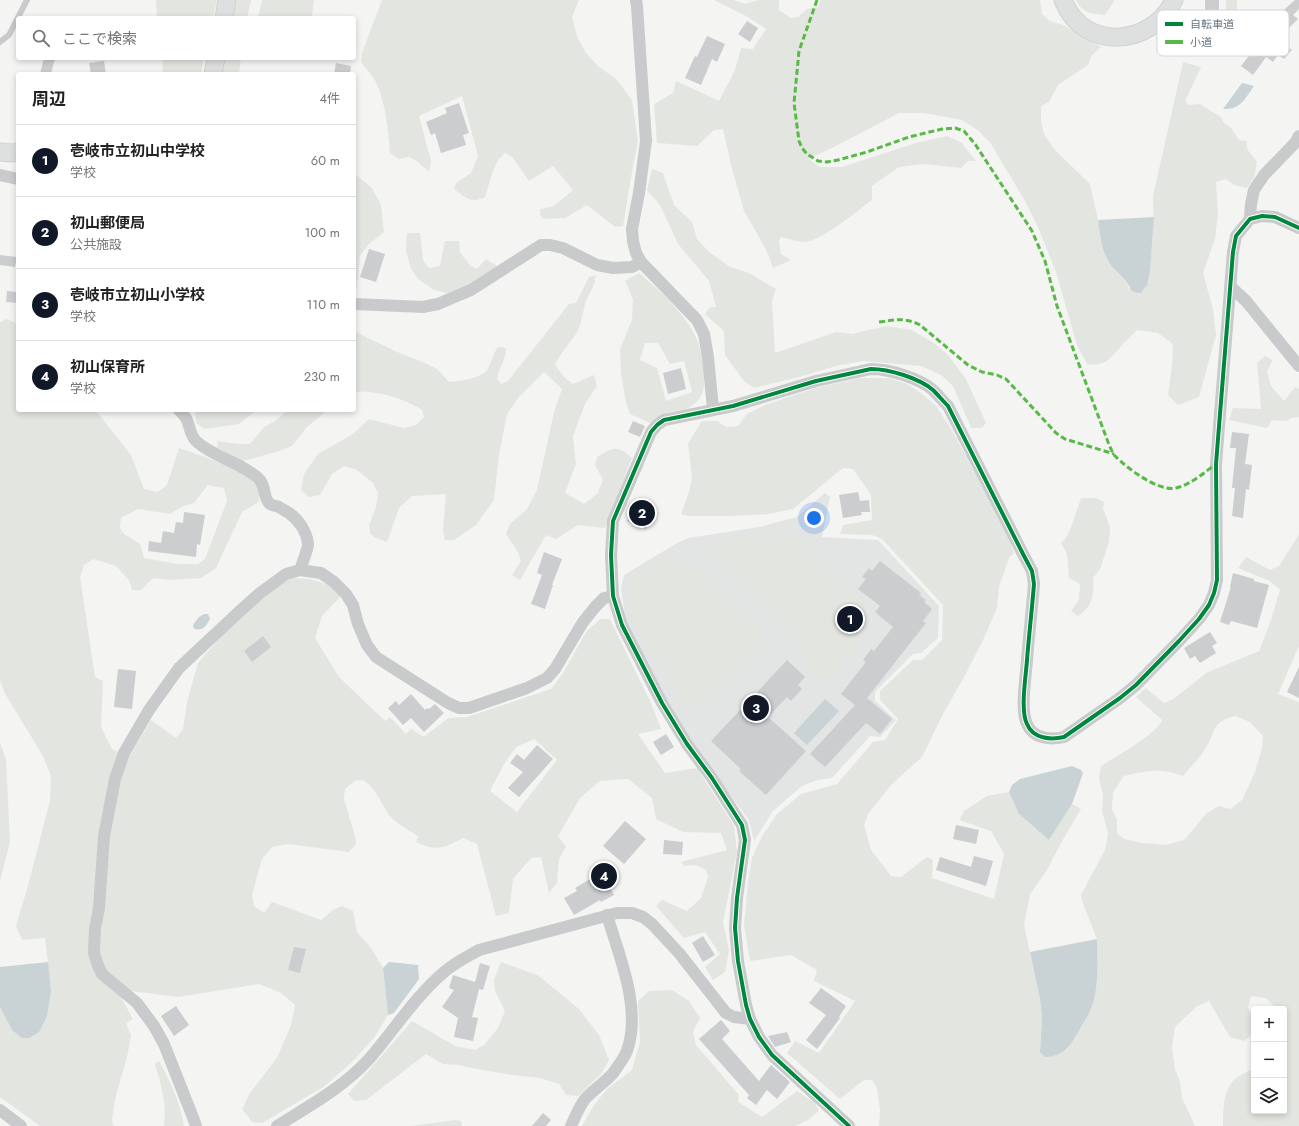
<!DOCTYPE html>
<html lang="ja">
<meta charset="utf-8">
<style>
:root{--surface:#fff;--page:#f2f2f2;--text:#222;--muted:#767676;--line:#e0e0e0;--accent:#111827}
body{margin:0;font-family:Jost,"Noto Sans JP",sans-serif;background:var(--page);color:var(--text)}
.controls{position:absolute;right:12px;bottom:12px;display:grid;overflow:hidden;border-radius:4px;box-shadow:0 2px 6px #0003}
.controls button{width:36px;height:36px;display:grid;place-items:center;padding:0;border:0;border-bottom:1px solid var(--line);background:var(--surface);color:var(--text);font:20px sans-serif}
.you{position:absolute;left:814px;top:518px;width:14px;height:14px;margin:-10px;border:3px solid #fff;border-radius:50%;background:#1a73e8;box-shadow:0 0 0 6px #1a73e833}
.badge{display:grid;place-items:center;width:26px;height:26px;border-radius:50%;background:var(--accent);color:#fff;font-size:13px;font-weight:700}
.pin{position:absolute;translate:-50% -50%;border:2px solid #fff;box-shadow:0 1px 4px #0006}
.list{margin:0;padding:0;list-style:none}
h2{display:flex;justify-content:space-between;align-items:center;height:52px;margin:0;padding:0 16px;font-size:17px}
h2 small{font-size:13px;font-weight:400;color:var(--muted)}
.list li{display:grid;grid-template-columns:26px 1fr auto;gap:12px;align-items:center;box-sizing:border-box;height:72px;padding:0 16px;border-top:1px solid var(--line)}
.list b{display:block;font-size:15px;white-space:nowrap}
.list p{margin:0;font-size:13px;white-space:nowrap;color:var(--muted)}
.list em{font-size:13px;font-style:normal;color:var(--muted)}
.icon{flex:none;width:22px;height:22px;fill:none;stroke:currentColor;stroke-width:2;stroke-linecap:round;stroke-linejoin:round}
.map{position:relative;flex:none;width:1299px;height:1126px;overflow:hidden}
.search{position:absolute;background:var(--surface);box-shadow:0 2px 6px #0003;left:16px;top:16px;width:340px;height:44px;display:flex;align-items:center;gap:10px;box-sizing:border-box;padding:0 14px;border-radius:4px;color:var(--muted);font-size:15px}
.panel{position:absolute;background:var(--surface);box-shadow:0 2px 6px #0003;left:16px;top:72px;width:340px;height:340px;border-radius:4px}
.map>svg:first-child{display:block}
.built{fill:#e3e4e4}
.green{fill:#e3e6e0;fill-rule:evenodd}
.water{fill:#c9d2d4}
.building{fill:#cbcdce}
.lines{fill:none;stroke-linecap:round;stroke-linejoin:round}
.secondary-casing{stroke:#d1d2d3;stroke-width:19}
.service{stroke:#c9cacb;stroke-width:6}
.minor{stroke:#c9cacb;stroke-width:12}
.secondary{stroke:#dedfdf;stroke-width:17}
.quiet{stroke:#58b947;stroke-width:3;stroke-dasharray:6 3;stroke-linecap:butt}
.cycleway-casing{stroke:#fff;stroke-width:6}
.cycleway{stroke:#00873e;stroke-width:4}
.key{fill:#fff;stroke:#d1d6da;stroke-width:1}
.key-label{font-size:11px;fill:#667682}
</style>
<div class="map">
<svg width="1299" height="1126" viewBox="0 0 1299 1126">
<rect width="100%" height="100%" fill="#f4f4f3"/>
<path class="built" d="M825 493 830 497 822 537 878 540 939 606 938 638 921 653 913 654 875 692V701L896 720 880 737 870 736 832 778 818 780 802 786 773 811 754 841 749 820 711 769 685 731 658 685 625 616 621 588 624 575 677 543 688 538 759 527 797 517Z"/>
<g class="green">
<path d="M156 0H217L213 18H157Z"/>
<path d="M233 0H251L247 18H230Z"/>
<path d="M262 0H314L312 18H258Z"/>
<path d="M382 0H579L572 17 578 39 586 53 598 66 616 79 632 100 638 142 633 166 623 226 615 227 587 205 565 218 544 219 540 215V209L554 206 573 190 553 166 529 181 512 157 505 153 498 160 493 171 485 197C471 204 466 198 454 189L456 183 471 173 478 156 462 96 419 116 431 161 429 172 417 161 409 157 399 159 390 153C388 130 386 104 376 82 372 75 366 69 361 62L362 53Z"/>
<path d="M714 0H734L745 4 759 0H779V10L791 18 798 17 807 9 818 7 821 0H1040L1042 14 1050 21 1063 25 1101 47 1092 55 1088 65 1058 85 1049 102 1041 106V121L1044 134 1054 149 1090 184 1098 220 1101 241 1115 270 1127 282 1129 289 1147 285C1152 256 1154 226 1153 196L1183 62 1201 67 1185 101 1188 105 1200 104 1222 118 1223 122 1231 128 1239 140 1247 141V149L1257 162 1254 178 1247 188 1234 185 1226 179 1216 182 1218 213 1215 239 1203 273 1213 309 1216 335 1199 397 1178 405 1168 395 1172 365 1173 344 1158 333 1137 330C1133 334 1128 339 1123 344 1111 357 1107 367 1087 364L1077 345 1056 272 1038 227 1025 201 991 144 979 131 962 120 924 113H899L834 147 808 159 820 167H842L916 143 947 136 962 143 976 161H968L961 168 923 164 899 167 872 186V200C857 211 821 242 803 242 798 242 787 238 781 237L779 241 781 254 791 260 773 268 769 256 759 237 744 211 731 165 723 129 714 130 697 146 657 143 654 104 673 93 676 81 719 101 735 70 741 48 753 49 766 29 746 16Z"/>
<path d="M1076 0H1114L1113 3 1105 15C1092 14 1082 13 1076 0Z"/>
<path d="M1226 0H1237V16L1227 20 1211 47H1205L1212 25 1226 11Z"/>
<path d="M162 58H204L201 74H163Z"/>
<path d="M222 58H241L239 74H219Z"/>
<path d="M652 169 663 173 674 205 692 222 697 239 709 252 730 267 749 273 776 289 772 301 775 353 836 332 852 334 887 326 912 330 934 343 948 355 966 379 986 423 982 428H971L966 416 953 386 941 375 921 366 863 361 836 366 803 376 754 388 744 381 725 355 724 331 705 314 710 307H716L709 281 678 244 660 205 647 190Z"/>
<path d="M354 173 372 188 381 205 384 232 369 244 360 256 357 288 354 291Z"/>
<path d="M407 233H420L423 260 429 268 440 266 445 241H459L460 253 471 266 477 269 486 259 497 266 472 284 451 294 434 290 418 279 411 268 406 251Z"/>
<path d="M639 273C670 300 705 330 704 375 704 384 705 393 698 400 688 413 678 408 665 414 660 416 655 420 650 423L630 414 626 403 621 373 620 349 632 320 633 299 625 281ZM645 343H658L670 364 684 361 692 392 666 401 657 368 640 360Z"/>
<path d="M596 275C595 285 590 292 586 301 582 313 582 326 574 337 567 346 560 354 555 365L565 378 573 384 594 375 597 386 585 404 573 436 576 464 565 493 584 504 598 493 603 480 595 465 597 457C614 447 617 445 632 458L605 528 578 525 556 539 546 535 520 580 512 575 521 561 518 552 506 534 510 524 527 509 537 490 554 412 562 389 544 372 519 397 507 414 499 455 494 500 476 525 454 540H445L443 530 446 494 412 496 399 508 387 542 374 537 370 534 369 525 376 507 378 493 373 483 357 470 344 466 332 474 320 495 309 497 301 490 304 474 318 454 353 434 369 419 404 428 416 425 424 417 422 410C408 400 371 388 354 393V331L395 351 425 363 437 369 449 382C459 381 480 379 487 370 492 362 492 355 498 347L506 348C506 360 499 367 497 379L501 384 508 381 569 304 576 303 589 277Z"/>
<path d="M7 319 18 324V410H96L97 412 131 455 144 489 158 492 167 485 179 448C205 457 234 466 257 482L259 494V502L242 512 216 568 201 578 169 580 154 578 150 581 141 590H132L129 580 116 566 93 559 84 565 80 577 95 677 103 681 101 727 112 749 129 757 151 720 176 738 183 729 187 702 198 663 218 640 278 583 293 578 311 579 334 587 340 597 322 616 315 638 339 677 385 721 390 717 406 734 411 729 424 737 448 718 467 717 551 689 563 673 586 632 600 619H610L651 703 661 729 638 734 665 773 697 768 734 826 737 852 723 922 729 950 725 972 713 980 705 967 720 954 705 932 684 938 656 906 662 900 687 911 701 898 708 877 706 870 696 865 684 866 681 862 727 850 721 833 683 832 656 819 652 798 628 779 600 781 580 798 558 836 566 847 559 859 557 883 549 893 541 857 531 858 513 879 509 913 496 916 477 844 463 838C444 848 437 852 416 842L418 836C408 830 397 824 390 816 382 807 371 774 355 781 351 783 348 787 345 789L344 799 355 836 356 844 349 852 288 844 272 847 262 859 252 895 254 906 264 913 272 902 321 920 333 910 342 906 353 911 357 932 371 948 383 968 388 1015 374 1038 352 1062 325 1086 262 1123 252 1122 242 1109 250 1093 277 1058 291 1025 295 1005 281 993 259 984 178 997 132 991 122 999 133 1019 126 1023 131 1036 127 1057 115 1099 112 1121 114 1126H40L0 1097V1007L12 1030 51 991 45 938 22 940 16 926 27 889 50 801 51 776 43 756 4 692 0 680V322ZM208 485 224 488 227 501 205 559 198 564H178L144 558 140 544 124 534 120 528 121 518 138 509 170 514 181 507 194 503ZM534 739 557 760 517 812 490 791 504 764 516 747Z"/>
<path d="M1265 356 1273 360 1267 371 1271 386 1284 401 1295 387 1299 389V417L1292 418 1286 421 1272 420 1267 428 1229 420 1233 408 1261 409 1257 363Z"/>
<path d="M861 378H889L907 384 921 393 936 406 950 427 1005 527 1014 553 1009 558 999 587 997 608 984 638 962 681 944 712 922 757 891 785 868 814 864 825 871 850 891 876 901 877 927 857 933 860 932 878 994 899 1004 854 991 831 959 820 964 811 987 796 1009 792 1019 814 1049 840 1072 804 1081 809 1061 843 1047 870 1030 894 1024 925 1040 999 1042 1018 1040 1052 1066 1051 1075 1039 1092 1007 1097 939 1084 906 1081 895 1105 850 1108 834 1102 811 1103 795 1099 778 1101 766C1115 757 1157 734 1162 720L1136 697 1146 688 1164 703 1175 698 1206 673 1259 651 1270 623 1280 590 1270 581 1238 568 1246 557 1270 570 1279 566 1298 536 1299 532V646L1278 694 1299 702V1126H1223C1223 1112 1223 1094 1232 1082 1237 1076 1247 1072 1254 1068V1111H1284V1037L1285 1033 1284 1009H1277L1266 998 1251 996 1248 1008 1254 1022V1033L1244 1041 1230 1037 1209 1001 1196 1007 1175 1027 1172 1047 1175 1070 1180 1081 1182 1098 1195 1126H879L880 1110 877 1088 872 1080H864L840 1099 787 1053 795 1041 819 1053 855 1001 814 981 817 970 791 955 750 961 744 925 748 883 752 858 762 836 777 814 801 794 837 784 873 742 885 740 898 719 880 700V691L913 660H922L942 640 943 605 882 539 872 535 840 534 843 525 872 520 871 495 853 469 843 468 793 509 769 514 732 516H688L681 514 689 492 692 478 688 443 702 421H717L726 427 738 426 747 414 765 405 815 388ZM1235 716 1250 722 1263 736 1262 748 1255 772 1242 800 1230 809 1219 806 1207 813 1184 840 1166 845 1142 843 1124 839 1117 833V820L1112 809 1113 792 1124 776C1145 771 1162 767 1183 776 1190 767 1199 759 1205 749 1216 732 1211 722 1235 716Z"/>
<path d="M195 410H257L239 424 205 429 196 423Z"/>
<path d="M288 410H328L307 427 292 446 276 452 243 461 217 448 218 441 238 444H250L264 427 275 421Z"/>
<path d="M1081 498H1096L1104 502 1103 508 1110 528 1109 542 1100 569 1093 578C1094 595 1093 606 1078 616L1071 611 1079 600 1080 584 1069 578 1067 554 1061 543C1069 539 1077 509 1081 498Z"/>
<path d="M770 529 791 534 866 604 868 628 830 678H818L797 645 738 583 695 546Z"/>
<path d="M673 553 690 562 766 630 761 636 770 644 707 708H691L668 681 655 662 632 616 626 591 632 579 659 559Z"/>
<path d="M0 743 6 760 10 842 0 881Z"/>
<path d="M501 962 539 976 579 1009 599 1035 609 1060 601 1074 578 1096 566 1095 559 1084 540 1078 512 1075 466 1067 460 1065 443 1064 426 1054 366 1100 354 1101 348 1094 412 1021 455 1046 475 1050 484 1045 498 1028 505 1011 495 991 494 980Z"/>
<path d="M672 990 689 1001 700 1018 693 1032 696 1045 739 1095 738 1102 762 1117 797 1091 815 1103 819 1111 808 1120 796 1126H582L594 1105 607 1089 632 1070 640 1042 638 1001 649 991Z"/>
<path d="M159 1061C171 1082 180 1102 184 1126H164C167 1103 161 1085 155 1064Z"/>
<path d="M456 1120 461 1121 462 1126H410Z"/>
</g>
<g class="water">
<path d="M1242 83 1254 86C1245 99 1240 110 1223 109Z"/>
<path d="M1154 217 1150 271 1147 285 1141 293C1129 293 1132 289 1126 281 1120 274 1112 268 1108 260 1101 248 1100 233 1098 220Z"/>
<path d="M204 614H208L210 619C206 626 203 631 194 629L193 625 199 617Z"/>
<path d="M825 699 839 711 807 745 794 733Z"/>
<path d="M1072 766 1081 770 1083 773 1072 804 1049 840 1019 814 1009 792 1012 785 1020 779Z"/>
<path d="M1097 939C1097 961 1099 986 1092 1006 1089 1015 1083 1023 1079 1031 1070 1047 1064 1056 1045 1057L1040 1052 1042 1018 1040 999 1030 952Z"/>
<path d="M48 962 51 991 47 1016 39 1032 29 1038H22L12 1030 0 1007V967Z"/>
<path d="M389 962 418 965 419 979 394 1013 388 1015 383 968Z"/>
</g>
<g class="building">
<rect x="1205" y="0" width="14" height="10"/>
<path d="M1295 0H1299V9L1293 15 1298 19 1281 36 1289 42 1286 45 1292 50 1284 59 1278 55 1273 62 1266 57 1253 75 1241 66 1261 40 1250 32 1256 23 1263 28 1275 15 1277 16Z"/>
<path d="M747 21 758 28 750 42 738 34Z"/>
<path d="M707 36 725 44 717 62 712 59 701 85 685 78 695 56 697 57Z"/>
<path d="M44 58H55L51 74H40Z"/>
<path d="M104 61 106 74H91L89 63Z"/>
<path d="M336 63 351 66 350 74H334Z"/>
<path d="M459 103 469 133 463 135 466 145 441 153 435 133 431 135 426 122 447 113 445 108Z"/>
<path d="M369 249 385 254 376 282 360 277Z"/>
<path d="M0 255 17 257 15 267 0 265Z"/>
<path d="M7 291 18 292V303L6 302Z"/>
<path d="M681 368 686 389 668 394 663 373Z"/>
<path d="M633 421 645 426 640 437 628 432Z"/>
<path d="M1232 432 1249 434 1245 464 1252 465 1249 490 1246 489 1243 518 1232 516 1235 488H1232L1236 448H1230Z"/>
<path d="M858 492 860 501 869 500 870 512H861L862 515 843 518 839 495Z"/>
<path d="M636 501 655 510 646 529 627 521Z"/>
<path d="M184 512 205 515 200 545 197 544 196 557 148 551 149 541 161 543 163 531 174 533 176 522 183 523Z"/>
<path d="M544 552 562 559 552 585H553L545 609 531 604 542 575 537 573Z"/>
<path d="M880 561 921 593 919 595 926 600 924 602 932 609 923 621 926 623 867 698 892 719 880 734 866 723 825 767 810 754 855 705 841 694 866 662 863 660 871 649 874 651 893 627 875 612 880 606 858 589 866 579 862 577 869 568 872 571Z"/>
<path d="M1233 573 1254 579V581L1269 585 1257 628 1231 621 1229 625 1220 622 1231 587H1230Z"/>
<path d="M1210 632 1217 643 1212 646 1216 653 1200 663 1195 656 1190 659 1184 648Z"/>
<path d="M263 636 271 647 252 662 244 651Z"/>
<path d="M787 660 805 677 798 685 802 689 791 701 787 697 768 717 806 751 766 795 739 771 741 769 711 741 742 708 741 707 748 699 750 700Z"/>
<path d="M1299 667V698L1287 692Z"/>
<path d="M118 669 136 671 132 709 114 707Z"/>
<path d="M411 694 425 710 427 708 429 709 435 704 444 713 424 732 411 718 403 725 388 708 396 701 399 705Z"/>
<path d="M666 734 674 747 661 755 653 742Z"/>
<path d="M537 745 553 759 519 797 508 788 523 772 510 763 517 754 524 760Z"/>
<path d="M625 821 646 839 624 864 603 846Z"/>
<path d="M956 825 979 830 976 844 953 839Z"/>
<path d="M664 840 683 842 682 855 663 854Z"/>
<path d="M974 856 993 861 986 886 936 870 940 857 971 867Z"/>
<path d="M602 872 614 895 601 902 600 900 574 915 564 898 577 891 575 888Z"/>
<path d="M703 936 715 955 703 962 692 943Z"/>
<path d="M294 947 306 949 300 973 288 970Z"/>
<path d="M480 963 490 966 483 990 479 989 472 1017 478 1018 473 1041 454 1037 458 1018 442 1007 454 990 449 988 453 975 475 982Z"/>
<path d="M821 988 846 1006 839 1017 840 1018 817 1049 806 1040 826 1015 809 1003Z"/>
<path d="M176 1006 189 1025 174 1036 161 1016Z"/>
<path d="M721 1020 730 1031 722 1039 759 1081 771 1065 790 1082 777 1099 767 1090 756 1105 747 1098 749 1095 699 1039Z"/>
<path d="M787 1032 791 1042 775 1047 768 1036Z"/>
<path d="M543 1113 551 1120 546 1126H532Z"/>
</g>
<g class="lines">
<g class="secondary-casing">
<g id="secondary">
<path d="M1063 0C1083 52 1152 47 1174 0"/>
<path d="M224 18 227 0"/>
<path d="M213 74 216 58"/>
<path d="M0 152 12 153 18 152"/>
</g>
</g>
<path class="service" d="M0 42 9 35 27 0"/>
<g class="minor">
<path d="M636 0 637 6 646 141 639 193 632 229 633 241 636 253 641 262 697 320 704 334 708 357 713 409"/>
<path d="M0 175 18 179"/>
<path d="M1250 219 1251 204 1254 190 1264 175 1295 143 1299 136"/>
<path d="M1231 287 1246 301 1299 366"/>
<path d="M354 304 423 307 438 304 471 290 541 245H550L563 248 597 265 613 268 632 267 641 262"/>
<path d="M179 410C182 413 185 416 187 420 190 427 190 436 197 442 214 457 239 462 257 477 267 485 262 497 270 504 273 506 276 506 279 507 282 509 286 511 289 513 299 520 307 532 308 544 308 550 302 563 300 570"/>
<path d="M0 1110 21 1126"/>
<path d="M196 1126 192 1115 164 1044 154 1026 137 1003 102 974 97 963 94 953 95 929 99 908 104 836 111 800 115 779 124 753 149 710 179 668 240 611 260 593 286 574 300 570 321 573 334 582 346 594 353 605 358 624 367 645 376 657 448 703 459 708H469L527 688 547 678 555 669 583 622 596 606 604 598 613 596"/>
<path d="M277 1126C309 1106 344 1087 370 1058 394 1030 415 997 443 973 454 963 467 957 479 950L617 913H632L643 917 652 924 679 953 726 1013 734 1017 750 1019"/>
<path d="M571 1126C575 1117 579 1107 585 1099 594 1089 606 1082 614 1072 618 1066 624 1058 627 1051 642 1008 619 956 607 915"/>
<path d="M849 1126 772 1055 759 1037 750 1019 746 1005 738 961 735 928 737 898 745 840 742 825 712 778 687 744 662 703 622 625 613 596 611 555 613 521 651 432 657 425 664 420 733 406 816 381 871 369C889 369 919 378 933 390 938 395 943 401 948 406L1023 554 1032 571 1034 584C1032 609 1029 635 1027 660 1026 676 1020 710 1027 724 1033 739 1051 740 1064 737L1120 698 1136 685 1179 641 1199 619 1209 605 1214 593 1217 580 1216 464 1233 252 1236 236 1250 219 1262 216 1275 217 1299 228"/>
</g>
<use href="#secondary" class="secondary"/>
<g class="quiet">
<path d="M817 0 799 51 794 103 799 141 802 148 807 154 818 161 827 162 838 160 867 152 909 137 942 129 955 128 964 131 975 144 1032 231 1045 261 1057 306 1108 442C1110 447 1112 452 1115 456 1127 468 1158 492 1176 488 1190 485 1205 472 1216 464"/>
<path d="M879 322C895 320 905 317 920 325L968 365 982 372 997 375 1006 379 1056 433 1065 439 1114 454"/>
</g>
<g class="cycleway-casing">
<path id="cycleway" d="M849 1126 772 1055 759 1037 750 1019 746 1005 738 961 735 928 737 898 745 840 742 825 712 778 687 744 662 703 622 625 613 596 611 555 613 521 651 432 657 425 664 420 733 406 816 381 871 369C889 369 919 378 933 390 938 395 943 401 948 406L1023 554 1032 571 1034 584C1032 609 1029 635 1027 660 1026 676 1020 710 1027 724 1033 739 1051 740 1064 737L1120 698 1136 685 1179 641 1199 619 1209 605 1214 593 1217 580 1216 464 1233 252 1236 236 1250 219 1262 216 1275 217 1299 228"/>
</g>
<use href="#cycleway" class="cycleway"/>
</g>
<rect x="1157" y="10" width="132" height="46" rx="6" class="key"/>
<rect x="1165" y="22" width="18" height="4" fill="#00873e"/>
<rect x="1165" y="40" width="18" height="4" fill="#58b947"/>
<g class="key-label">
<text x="1190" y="28">自転車道</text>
<text x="1190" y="46">小道</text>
</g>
</svg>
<div class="controls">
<button>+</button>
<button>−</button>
<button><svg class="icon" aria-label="layers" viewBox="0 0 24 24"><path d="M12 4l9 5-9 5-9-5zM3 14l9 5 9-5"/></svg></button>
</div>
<div class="you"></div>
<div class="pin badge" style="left:850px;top:619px">1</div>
<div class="pin badge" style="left:642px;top:513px">2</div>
<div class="pin badge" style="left:756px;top:708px">3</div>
<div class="pin badge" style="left:604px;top:876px">4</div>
<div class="search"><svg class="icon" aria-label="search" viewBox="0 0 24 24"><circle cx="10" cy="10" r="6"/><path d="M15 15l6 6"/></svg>ここで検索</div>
<section class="panel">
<h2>周辺<small>4件</small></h2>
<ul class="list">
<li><span class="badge">1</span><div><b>壱岐市立初山中学校</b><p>学校</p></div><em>60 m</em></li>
<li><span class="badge">2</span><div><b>初山郵便局</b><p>公共施設</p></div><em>100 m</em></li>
<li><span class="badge">3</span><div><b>壱岐市立初山小学校</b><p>学校</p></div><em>110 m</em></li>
<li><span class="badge">4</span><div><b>初山保育所</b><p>学校</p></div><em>230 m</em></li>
</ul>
</section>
</div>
